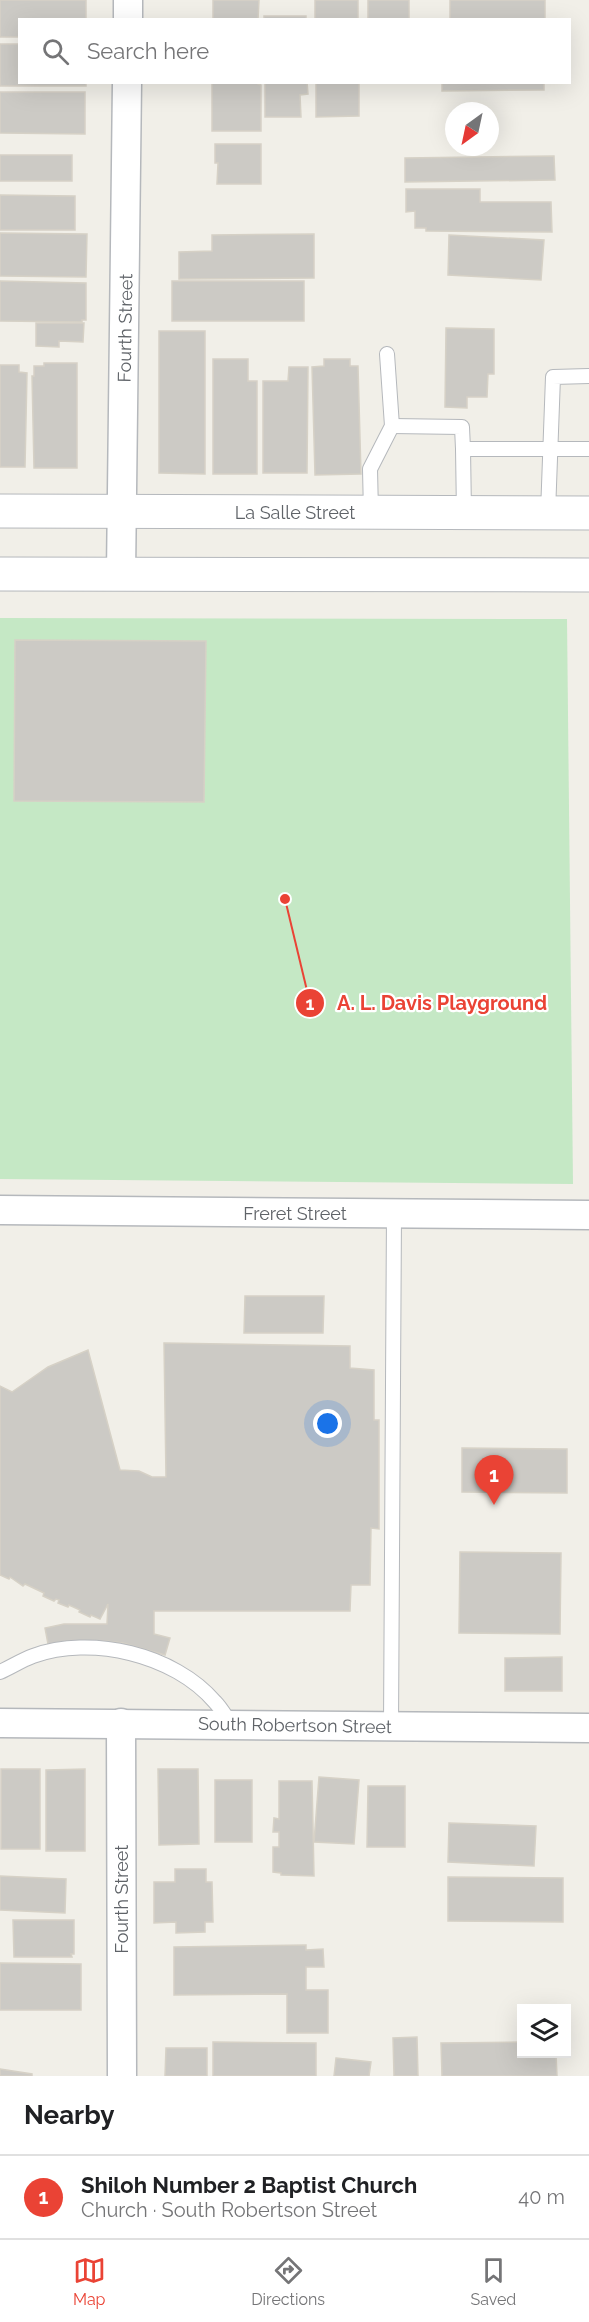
<!DOCTYPE html>
<meta charset="utf-8">
<style>
:root{--surface:#fff;--page:#f2f2f2;--text:#202124;--muted:#757577;--line:#e0e0e0;--accent:#ea4335}
body{margin:0;font-family:Raleway,sans-serif;background:var(--page);color:var(--text)}
.controls{position:absolute;right:18px;bottom:18px;display:grid;overflow:hidden;border-radius:0px;box-shadow:0 6px 24px #0002}
.controls button{width:54px;height:54px;display:grid;place-items:center;padding:0;border:0;border-bottom:2px solid var(--line);background:var(--surface);color:var(--text);font:30px sans-serif}
.compass{position:absolute;left:445px;top:102px;width:54px;height:54px;border-radius:50%;background:var(--surface);box-shadow:0 6px 24px #0002;rotate:213deg}
.you{position:absolute;left:328px;top:1424px;width:21px;height:21px;margin:-15px;border:4px solid #fff;border-radius:50%;background:#1a73e8;box-shadow:0 0 0 9px #1a73e833}
.badge{display:grid;place-items:center;width:39px;height:39px;border-radius:50%;background:var(--accent);color:#fff;font-size:20px;font-weight:700}
.pin{position:absolute;translate:-50% -50px;filter:drop-shadow(0 2px 3px #0008)}
.pin::after{content:'';position:absolute;top:32px;width:21px;height:18px;background:inherit;clip-path:polygon(0 0,100% 0,50% 100%)}
.list{margin:0;padding:0;list-style:none}
h2{display:flex;justify-content:space-between;align-items:center;height:78px;margin:0;padding:0 24px;font-size:26px}
h2 small{font-size:20px;font-weight:400;color:var(--muted)}
.list li{display:grid;grid-template-columns:39px 1fr auto;gap:18px;align-items:center;box-sizing:border-box;height:84px;padding:0 24px;border-top:2px solid var(--line)}
.list b{display:block;font-size:22px;white-space:nowrap}
.list p{margin:0;font-size:20px;white-space:nowrap;color:var(--muted)}
.list em{font-size:20px;font-style:normal;color:var(--muted)}
.icon{flex:none;width:33px;height:33px;fill:none;stroke:currentColor;stroke-width:2;stroke-linecap:round;stroke-linejoin:round}
.map{position:relative;flex:none;width:589px;height:2076px;overflow:hidden}
.search{position:absolute;background:var(--surface);box-shadow:0 6px 24px #0002;left:18px;right:18px;top:18px;height:66px;display:flex;align-items:center;gap:15px;box-sizing:border-box;padding:0 21px;border-radius:0px;color:var(--muted);font-size:22px}
.sheet{height:162px;background:var(--surface)}
nav{display:flex;justify-content:space-around;align-items:center;box-sizing:border-box;height:84px;border-top:2px solid var(--line);background:var(--surface);font-size:16px;color:var(--muted)}
nav a{display:grid;justify-items:center;gap:3px}
nav .on{color:var(--accent)}
.map>svg:first-child{display:block}
.green{fill:#c5e8c5}
.building{fill:#cccac5;stroke:#d6d1c6;stroke-width:1.5}
.lines{fill:none;stroke-linecap:round;stroke-linejoin:round}
.service-casing{stroke:#b5b8bc;stroke-width:16}
.minor-casing{stroke:#b5b8bc;stroke-width:31}
.tertiary-casing{stroke:#b5b8bc;stroke-width:35}
.service{stroke:#fff;stroke-width:14}
.minor{stroke:#fff;stroke-width:28}
.tertiary{stroke:#fff;stroke-width:33}
.labels{text-anchor:middle;dominant-baseline:central;stroke-width:4.5;stroke-linejoin:round;paint-order:stroke}
.street-label{font-size:18px;fill:#5f6368;stroke:#fff}
.leader{fill:none;stroke:#ea4335;stroke-width:2}
.callout-dot{fill:#ea4335;stroke:#fff;stroke-width:2}
.mark-label{font-size:18px;text-anchor:middle;font-weight:bold;fill:#fff}
.callout-label{font-size:20px;text-anchor:middle;font-weight:bold;fill:#ea4335;stroke:#fff;stroke-width:4.5;stroke-linejoin:round;paint-order:stroke}
</style>
<div class="map">
<svg width="589" height="2076" viewBox="0 0 589 2076">
<rect width="100%" height="100%" fill="#f1efe8"/>
<path class="green" d="M0 618 567 619 573 1184 0 1179Z"/>
<g class="building">
<path d="M0 0H86V20H20V37H0Z"/>
<path d="M213 0H259L258 20H213Z"/>
<rect x="315" y="0" width="43" height="20"/>
<rect x="368" y="0" width="41" height="20"/>
<rect x="450" y="0" width="95" height="20"/>
<rect x="264" y="16" width="42" height="4"/>
<path d="M0 44H20V82H86V86H0Z"/>
<path d="M212 82H258V84L261 85V131H212Z"/>
<path d="M265 82H307L308 94 300 95 301 117H265Z"/>
<path d="M316 82H359V116L316 117Z"/>
<path d="M442 82H544V90L442 91Z"/>
<path d="M0 92H85V134L0 133Z"/>
<path d="M215 144H261V184H217L218 163H215Z"/>
<rect x="0" y="155" width="72" height="26"/>
<path d="M554 156 555 180 405 182V158Z"/>
<path d="M406 189H480V202H551L552 232 426 231V228H415V211L406 212Z"/>
<path d="M0 195 75 196V230H0Z"/>
<path d="M0 233 87 234 86 277 0 276Z"/>
<path d="M314 234V278L179 279V252L212 251V235Z"/>
<path d="M449 235 544 240 541 280 448 275Z"/>
<path d="M0 281 86 283V320H82V322L0 321Z"/>
<rect x="172" y="281" width="132" height="40"/>
<path d="M36 323H84L83 342 59 341V347L36 346Z"/>
<path d="M446 328 494 329V374H488L487 397H467V408L445 407Z"/>
<path d="M159 331H205V474L159 473Z"/>
<path d="M213 359H248V381H257V474H213Z"/>
<path d="M324 359H350V366H358L361 474 315 475 312 367 324 366Z"/>
<path d="M44 363H77V468H34L32 376H34V366H44Z"/>
<path d="M0 365H19V372L27 373 25 467H0Z"/>
<path d="M289 367H308L307 473H263V381H288Z"/>
<path d="M15 640 206 641 204 802 14 801Z"/>
<path d="M245 1296H324L323 1333H244Z"/>
<path d="M164 1343 350 1346V1368L374 1370V1420H379V1529L371 1528 370 1585H351L350 1611H154V1634L170 1638 165 1655 123 1643 105 1641H67L48 1644 45 1628 64 1624H107L108 1604 100 1619 91 1615 90 1617 79 1612 80 1610 69 1605 68 1607 58 1603 59 1600 56 1599 54 1601 43 1596 44 1593 25 1584 23 1586 10 1577 9 1579 0 1575V1386L12 1392 48 1367 88 1350 120 1470 139 1471 152 1477H166Z"/>
<path d="M462 1448 567 1449V1493L462 1492Z"/>
<path d="M460 1552 561 1553 560 1634 459 1633Z"/>
<path d="M562 1657V1691H505V1658Z"/>
<rect x="1" y="1769" width="39" height="80"/>
<path d="M85 1769V1851H46V1770Z"/>
<path d="M158 1769H198L199 1844 159 1845Z"/>
<path d="M319 1777 359 1780 354 1844 314 1842Z"/>
<rect x="215" y="1780" width="37" height="62"/>
<path d="M279 1781H312L314 1876 281 1875V1873L273 1872V1847H279V1832H273L274 1818 279 1819Z"/>
<path d="M368 1786H405V1847H367Z"/>
<path d="M449 1823 536 1826 534 1866 448 1862Z"/>
<path d="M175 1869H206V1882H212L213 1922H205V1932L176 1933V1922L154 1923V1882H175Z"/>
<path d="M0 1876 66 1879 65 1913 0 1910Z"/>
<path d="M448 1877 563 1878V1922L448 1921Z"/>
<path d="M13 1920H74V1954H71L72 1957H14Z"/>
<path d="M306 1945V1950L323 1949 324 1967H306V1990H328V2033H287V1994L174 1995V1947Z"/>
<path d="M0 1963 81 1964V2010H0Z"/>
<path d="M417 2037 418 2076H394L393 2038Z"/>
<path d="M213 2042 316 2043V2076H213Z"/>
<path d="M522 2042V2054H556L557 2076H442L441 2043Z"/>
<path d="M166 2048H207V2076H165Z"/>
<path d="M336 2058 371 2062 369 2076H334Z"/>
<path d="M0 2069 32 2074V2076H0Z"/>
</g>
<g class="lines">
<g class="service-casing">
<g id="service">
<path d="M392 426 462 427 463 449"/>
<path d="M371 512 370 469 392 426 387 354"/>
<path d="M464 513 463 449H589"/>
<path d="M548 513 553 377 589 376"/>
<path d="M0 1672C11 1667 22 1660 33 1656 91 1635 174 1654 215 1702 221 1708 226 1717 231 1724"/>
<path d="M391 1726 394 1213"/>
</g>
</g>
<g class="minor-casing">
<g id="minor">
<path d="M128 20V0"/>
<path d="M121 574 127 82"/>
<path d="M0 1210 589 1215"/>
<path d="M0 1723 589 1728"/>
<path d="M121 1723 122 2076"/>
</g>
</g>
<g class="tertiary-casing">
<g id="tertiary">
<path d="M0 511 589 513"/>
<path d="M0 574 589 575"/>
</g>
</g>
<use href="#service" class="service"/>
<use href="#minor" class="minor"/>
<use href="#tertiary" class="tertiary"/>
</g>
<g class="labels">
<g class="street-label">
<text transform="translate(125 328) rotate(-89)">Fourth Street</text>
<text x="295" y="512">La Salle Street</text>
<text x="295" y="1213">Freret Street</text>
<text transform="translate(295 1725) rotate(1)">South Robertson Street</text>
<text transform="translate(121 1899) rotate(-90)">Fourth Street</text>
</g>
</g>
<path class="leader" d="M285 899L310 1003"/>
<g class="callout-dot">
<circle cx="285" cy="899" r="6"/>
<circle cx="310" cy="1003" r="15"/>
</g>
<g class="mark-label">
<text x="310" y="1010">1</text>
</g>
<g class="callout-label">
<text x="442" y="1010">A. L. Davis Playground</text>
</g>
</svg>
<div class="controls">
<button><svg class="icon" aria-label="layers" viewBox="0 0 24 24"><path d="M12 4l9 5-9 5-9-5zM3 14l9 5 9-5"/></svg></button>
</div>
<svg class="compass" viewBox="-18 -18 36 36"><path d="M0-13l5 13h-10z" fill="#e53935"/><path d="M0 13l5-13h-10z" fill="#757577"/></svg>
<div class="you"></div>
<div class="pin badge" style="left:494px;top:1505px">1</div>
<div class="search"><svg class="icon" aria-label="search" viewBox="0 0 24 24"><circle cx="10" cy="10" r="6"/><path d="M15 15l6 6"/></svg>Search here</div>
</div>
<section class="sheet">
<h2>Nearby<small></small></h2>
<ul class="list">
<li><span class="badge">1</span><div><b>Shiloh Number 2 Baptist Church</b><p>Church · South Robertson Street</p></div><em>40 m</em></li>
</ul>
</section>
<nav>
<a class="on"><svg class="icon" aria-label="map" viewBox="0 0 24 24"><path d="M3 6l6-2 6 2 6-2v14l-6 2-6-2-6 2zM9 4v14M15 6v14"/></svg>Map</a>
<a><svg class="icon" aria-label="directions" viewBox="0 0 24 24"><path d="M12 3l9 9-9 9-9-9zM9 14v-3h6M13 9l2 2-2 2"/></svg>Directions</a>
<a><svg class="icon" aria-label="saved" viewBox="0 0 24 24"><path d="M7 4h10v16l-5-4-5 4z"/></svg>Saved</a>
</nav>
